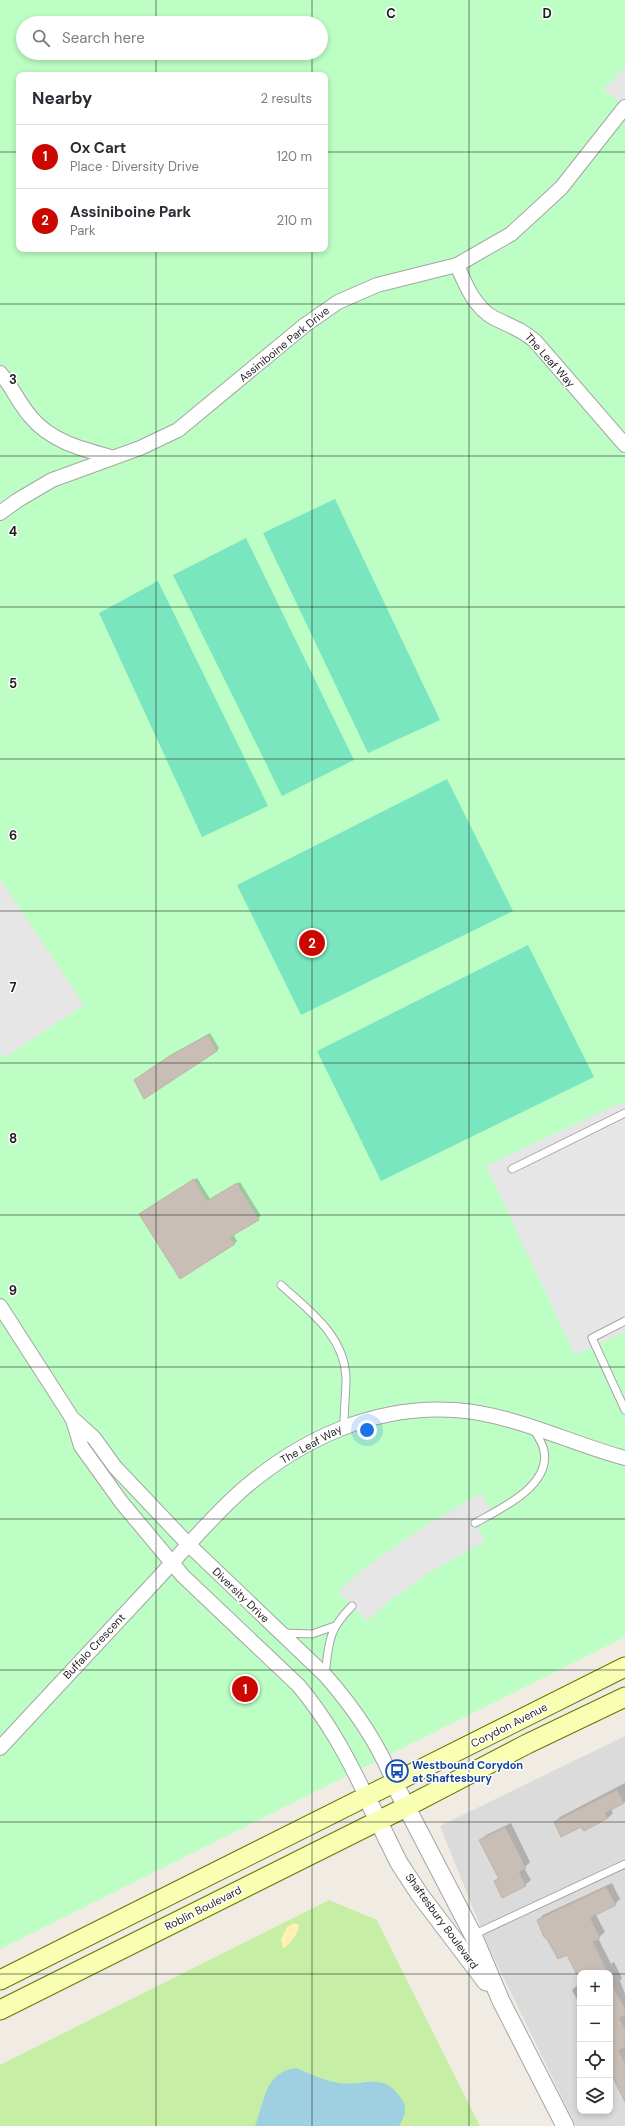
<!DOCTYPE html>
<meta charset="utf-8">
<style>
:root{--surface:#fff;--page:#f2f2f3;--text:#2b2b33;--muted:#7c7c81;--line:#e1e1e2;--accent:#cb0700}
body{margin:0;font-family:"DM Sans",sans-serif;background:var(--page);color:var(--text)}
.controls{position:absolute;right:12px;bottom:12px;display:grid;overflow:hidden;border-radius:8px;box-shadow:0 2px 6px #0003}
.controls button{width:36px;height:36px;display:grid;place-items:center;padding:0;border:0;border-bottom:1px solid var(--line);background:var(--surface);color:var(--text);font:20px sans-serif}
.you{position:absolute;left:367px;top:1430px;width:14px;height:14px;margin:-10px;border:3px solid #fff;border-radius:50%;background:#1a73e8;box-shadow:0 0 0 6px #1a73e833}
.badge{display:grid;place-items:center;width:26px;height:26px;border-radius:50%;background:var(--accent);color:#fff;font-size:13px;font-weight:700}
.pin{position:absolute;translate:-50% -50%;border:2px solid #fff;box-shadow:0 1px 4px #0006}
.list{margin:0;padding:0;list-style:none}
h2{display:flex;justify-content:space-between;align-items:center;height:52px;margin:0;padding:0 16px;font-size:17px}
h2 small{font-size:13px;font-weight:400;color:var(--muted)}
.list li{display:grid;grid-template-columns:26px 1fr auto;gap:12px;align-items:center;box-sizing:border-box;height:64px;padding:0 16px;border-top:1px solid var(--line)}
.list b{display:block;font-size:15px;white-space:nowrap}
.list p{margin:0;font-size:13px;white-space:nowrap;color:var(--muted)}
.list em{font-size:13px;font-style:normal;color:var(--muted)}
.icon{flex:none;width:22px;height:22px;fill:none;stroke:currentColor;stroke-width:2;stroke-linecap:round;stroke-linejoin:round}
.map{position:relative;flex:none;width:625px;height:2126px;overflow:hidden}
.search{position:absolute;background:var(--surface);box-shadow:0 2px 6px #0003;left:16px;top:16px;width:312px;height:44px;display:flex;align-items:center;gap:10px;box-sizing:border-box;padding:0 14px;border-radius:22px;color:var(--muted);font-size:15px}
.panel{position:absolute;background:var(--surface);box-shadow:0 2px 6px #0003;left:16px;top:72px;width:312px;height:180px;border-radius:8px}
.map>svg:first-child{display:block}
.residential{fill:#dcdbdb;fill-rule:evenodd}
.grass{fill:#c6eea4}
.sand{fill:#fff2b1}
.park{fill:#bcfec3;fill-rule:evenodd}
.pitch{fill:#7ae6c0}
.parking{fill:#e6e6e6}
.water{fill:#9fd0e1}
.shadow{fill:#0003}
.building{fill:#c8beb6;stroke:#c3b2a4}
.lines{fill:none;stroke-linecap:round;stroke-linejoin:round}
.service-casing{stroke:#a5a5a5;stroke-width:9}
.minor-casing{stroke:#a5a5a5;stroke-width:16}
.tertiary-casing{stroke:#a5a5a5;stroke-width:19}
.secondary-casing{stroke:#687900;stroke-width:21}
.service{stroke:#fff;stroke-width:7}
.minor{stroke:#fff;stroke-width:14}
.tertiary{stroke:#fff;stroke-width:17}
.secondary{stroke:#f8ffb2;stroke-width:19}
.grid{fill:none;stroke:#1e1e1e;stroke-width:1;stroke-opacity:0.55}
.labels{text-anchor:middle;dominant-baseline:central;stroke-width:3;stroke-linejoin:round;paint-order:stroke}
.street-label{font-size:11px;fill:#1e1e1e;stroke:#fff}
.transit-label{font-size:11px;font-weight:bold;fill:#164399;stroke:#fff;text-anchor:start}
.grid-label{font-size:13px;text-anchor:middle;font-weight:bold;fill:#1e1e1e;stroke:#fff;stroke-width:3;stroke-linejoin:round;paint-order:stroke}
</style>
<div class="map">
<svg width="625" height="2126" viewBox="0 0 625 2126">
<rect width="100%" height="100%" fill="#f0ece3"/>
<path class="residential" d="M625 1736V2126H576L489 1948 440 1826ZM580 1973H610V2111H580Z"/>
<path class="grass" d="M329 1900 377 1920 480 2126H0V2065Z"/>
<path class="sand" d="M294 1923 299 1925C300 1931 288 1947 283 1948L281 1939 287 1927Z"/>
<path class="park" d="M0 0H625V1637L0 1949ZM23 23H321V53H23ZM19 75H325V249H19Z"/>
<g class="pitch">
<path d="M335 499 440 720 368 753 263 533Z"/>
<path d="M246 538 354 760 282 796 173 575Z"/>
<path d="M158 581 268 806 202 837 99 613Z"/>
<path d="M447 779 513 911 301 1015 237 885Z"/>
<path d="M528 945 594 1077 381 1181 317 1051Z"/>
</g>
<g class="parking">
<path d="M625 68V106L603 90Z"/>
<path d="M0 879 84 1005 4 1058 0 1052Z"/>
<path d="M622 1102 625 1107V1332L575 1355 486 1166Z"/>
<path d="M481 1493 493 1513 475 1523 485 1541 430 1572 392 1599 367 1621 338 1592 363 1569 422 1528Z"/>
</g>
<path class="water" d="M296 2068C309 2073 325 2081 339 2083 365 2087 382 2071 401 2098 408 2107 405 2117 399 2126H255C265 2102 264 2072 296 2068Z"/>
<g class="shadow">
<path d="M210 1033 219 1048 217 1051 175 1053Z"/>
<path d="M197 1178 210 1199 240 1182 261 1216 233 1234 237 1241 234 1244 143 1212Z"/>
<path d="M625 1783V1802L611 1809 613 1813 608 1818 584 1830 582 1825 555 1822 560 1817Z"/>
<path d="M511 1823 530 1862 524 1868 531 1880 525 1885 495 1882 499 1877 481 1840 486 1835Z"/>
<path d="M612 1883 620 1899 615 1904 596 1915 605 1932 598 1938 611 1964 614 1962 622 1978 620 1981 625 1994V2100L610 2072V1973H580V1980L567 1954 538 1920 543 1915Z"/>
<path d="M580 1983V2005L572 1990Z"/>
</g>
<g class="building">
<path d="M208 1035 217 1051 144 1099 134 1080 171 1055Z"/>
<path d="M194 1179 207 1201 237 1183 259 1220 230 1237 235 1244 180 1279 139 1214Z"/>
<path d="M617 1790 624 1803 605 1813 608 1818 584 1831 581 1827 561 1837 554 1822Z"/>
<path d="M505 1827 526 1868 519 1872 526 1886 502 1898 494 1881 499 1879 479 1840Z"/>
<path d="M606 1887 616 1905 590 1918 600 1938 593 1942 608 1973H576L567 1955 558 1959 547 1939 544 1937 537 1920Z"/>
<path d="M610 1981 625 2009V2015L619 2018 625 2029V2047L618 2050 625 2063V2102L610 2072Z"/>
</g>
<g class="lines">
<g class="service-casing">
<g id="service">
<path d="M512 1169 625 1113"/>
<path d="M281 1285C309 1311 344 1335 346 1377 346 1393 344 1410 344 1426"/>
<path d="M625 1321 592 1338 625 1410"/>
<path d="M475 1523C500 1509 551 1486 544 1451 543 1443 537 1435 533 1429"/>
<path d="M283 1633 312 1634 335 1626"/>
<path d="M325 1675C329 1642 328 1630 352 1606"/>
<path d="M473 1935 625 1864"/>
</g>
</g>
<g class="minor-casing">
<g id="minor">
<path d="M457 265C465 284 475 308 494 318 510 326 521 329 535 341L625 445"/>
<path d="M0 373C12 386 18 402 30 416 50 441 81 449 111 457"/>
<path d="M0 513 18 500 52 480 140 448 178 430 305 325 338 302 377 285 457 265 511 234 561 188 625 107"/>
<path d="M0 1306 72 1418 94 1438 115 1467 188 1544 325 1675C354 1708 378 1742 394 1783"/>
<path d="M73 1420 81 1446 122 1503 183 1576 298 1685C327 1719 347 1756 366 1796"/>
<path d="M0 1748C50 1695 99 1641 149 1588 180 1555 208 1520 242 1490 302 1438 375 1405 455 1410 514 1414 569 1443 625 1458"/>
</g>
</g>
<g class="tertiary-casing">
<g id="tertiary">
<path d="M394 1783 473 1935 501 2001 565 2126"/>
<path d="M366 1796 399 1863 420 1895 486 1982"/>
</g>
</g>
<g class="secondary-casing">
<g id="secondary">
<path d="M0 1980 625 1667"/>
<path d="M0 2010 406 1807 527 1744 625 1697"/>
</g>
</g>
<use href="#service" class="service"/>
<use href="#minor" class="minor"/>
<use href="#tertiary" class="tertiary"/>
<use href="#secondary" class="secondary"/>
</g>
<path class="grid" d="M156 0V23M312 0V23M469 0V2126M156 53V75M312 53V75M0 152H19M325 152H625M156 249V2126M312 249V2126M0 304H625M0 456H625M0 607H625M0 759H625M0 911H625M0 1063H625M0 1215H625M0 1367H625M0 1519H625M0 1670H625M0 1822H625M0 1974H580M610 1974H625"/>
<defs>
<g id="bus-ring" transform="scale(1.15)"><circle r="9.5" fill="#fff" stroke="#1a4fb4" stroke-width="1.5"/><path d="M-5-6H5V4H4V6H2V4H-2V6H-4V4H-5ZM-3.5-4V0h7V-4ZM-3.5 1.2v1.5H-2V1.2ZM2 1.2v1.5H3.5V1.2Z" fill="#1a4fb4"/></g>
</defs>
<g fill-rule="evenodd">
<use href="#bus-ring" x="397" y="1771"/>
</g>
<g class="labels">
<g class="street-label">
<text transform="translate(284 344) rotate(-39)">Assiniboine Park Drive</text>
<text transform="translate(550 360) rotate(48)">The Leaf Way</text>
<text transform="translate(311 1444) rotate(-29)">The Leaf Way</text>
<text transform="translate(241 1595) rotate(44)">Diversity Drive</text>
<text transform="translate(94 1646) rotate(-47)">Buffalo Crescent</text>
<text transform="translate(509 1725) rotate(-27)">Corydon Avenue</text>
<text transform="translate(203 1908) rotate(-27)">Roblin Boulevard</text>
<text transform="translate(442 1921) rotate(54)">Shaftesbury Boulevard</text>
</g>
<g class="transit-label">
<text x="412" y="1765">Westbound Corydon<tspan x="412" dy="13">at Shaftesbury</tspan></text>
</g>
</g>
<g class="grid-label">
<text x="391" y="18">C</text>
<text x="547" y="18">D</text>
<text x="13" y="384">3</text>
<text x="13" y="536">4</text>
<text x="13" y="688">5</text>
<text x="13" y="840">6</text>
<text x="13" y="992">7</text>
<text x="13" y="1143">8</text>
<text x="13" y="1295">9</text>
</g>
</svg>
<div class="controls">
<button>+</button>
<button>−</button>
<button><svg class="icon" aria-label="locate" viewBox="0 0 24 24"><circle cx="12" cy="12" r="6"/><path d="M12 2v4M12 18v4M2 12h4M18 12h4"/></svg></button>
<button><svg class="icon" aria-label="layers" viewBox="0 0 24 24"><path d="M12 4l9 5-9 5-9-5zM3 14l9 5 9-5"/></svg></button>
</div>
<div class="you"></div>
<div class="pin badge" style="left:245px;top:1689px">1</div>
<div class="pin badge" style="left:312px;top:943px">2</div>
<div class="search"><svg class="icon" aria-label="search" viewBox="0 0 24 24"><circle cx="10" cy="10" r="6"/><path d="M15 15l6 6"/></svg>Search here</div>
<section class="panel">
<h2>Nearby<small>2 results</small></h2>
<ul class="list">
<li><span class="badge">1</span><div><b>Ox Cart</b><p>Place · Diversity Drive</p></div><em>120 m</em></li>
<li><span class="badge">2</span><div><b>Assiniboine Park</b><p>Park</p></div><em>210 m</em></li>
</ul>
</section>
</div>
